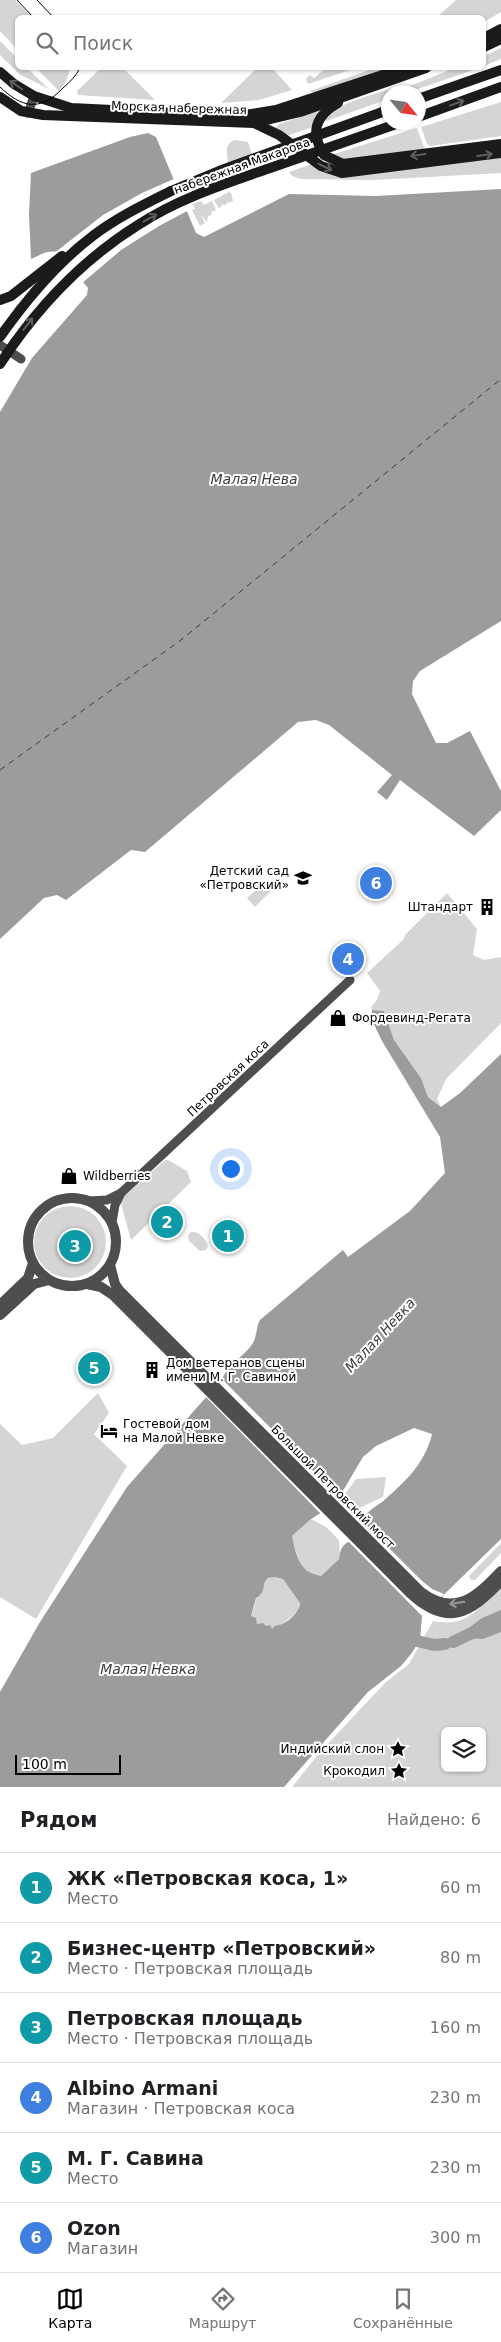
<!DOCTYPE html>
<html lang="ru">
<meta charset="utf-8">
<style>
:root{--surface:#fff;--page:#f6f6f6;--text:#202124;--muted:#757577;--line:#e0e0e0;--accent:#000}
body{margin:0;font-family:"DejaVu Sans",sans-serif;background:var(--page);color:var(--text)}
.controls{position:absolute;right:15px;bottom:15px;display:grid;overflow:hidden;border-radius:8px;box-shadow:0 1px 4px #0004}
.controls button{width:45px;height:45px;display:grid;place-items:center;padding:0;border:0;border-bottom:1px solid var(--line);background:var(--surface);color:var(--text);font:25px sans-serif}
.compass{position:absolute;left:381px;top:85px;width:45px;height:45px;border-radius:50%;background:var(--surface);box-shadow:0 1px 4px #0004;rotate:119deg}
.scale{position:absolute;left:15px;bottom:12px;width:106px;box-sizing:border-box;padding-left:5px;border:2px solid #000;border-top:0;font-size:14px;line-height:18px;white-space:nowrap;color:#000;-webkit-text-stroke:4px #fff;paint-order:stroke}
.you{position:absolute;left:230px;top:1168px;width:18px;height:18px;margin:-12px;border:4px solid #fff;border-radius:50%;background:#1a73e8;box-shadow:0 0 0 8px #1a73e833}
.badge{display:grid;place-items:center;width:32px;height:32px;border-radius:50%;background:var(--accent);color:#fff;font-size:16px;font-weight:700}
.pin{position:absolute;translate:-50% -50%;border:2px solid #fff;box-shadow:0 1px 5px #0006}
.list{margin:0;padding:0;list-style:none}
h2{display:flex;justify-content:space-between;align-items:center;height:65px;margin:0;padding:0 20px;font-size:21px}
h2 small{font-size:16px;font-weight:400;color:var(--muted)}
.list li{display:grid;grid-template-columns:32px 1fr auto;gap:15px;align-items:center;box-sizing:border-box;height:70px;padding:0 20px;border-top:1px solid var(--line)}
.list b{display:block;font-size:19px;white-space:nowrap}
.list p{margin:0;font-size:16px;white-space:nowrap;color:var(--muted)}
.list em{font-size:16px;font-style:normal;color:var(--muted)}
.icon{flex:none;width:28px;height:28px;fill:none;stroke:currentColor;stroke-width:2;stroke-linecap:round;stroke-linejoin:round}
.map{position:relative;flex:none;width:501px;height:1787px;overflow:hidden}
.search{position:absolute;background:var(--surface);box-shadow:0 1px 4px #0004;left:15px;right:15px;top:15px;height:55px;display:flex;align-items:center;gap:12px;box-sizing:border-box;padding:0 18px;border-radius:8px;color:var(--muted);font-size:19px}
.sheet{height:485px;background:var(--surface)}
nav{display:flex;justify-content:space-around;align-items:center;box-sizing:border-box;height:70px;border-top:1px solid var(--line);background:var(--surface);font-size:14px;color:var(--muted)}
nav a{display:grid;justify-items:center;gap:2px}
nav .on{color:var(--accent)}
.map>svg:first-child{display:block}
.green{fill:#d5d5d5;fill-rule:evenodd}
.water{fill:#9c9c9c;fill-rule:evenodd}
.pier{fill:#fff}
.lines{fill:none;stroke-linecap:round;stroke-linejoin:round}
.river{stroke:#9c9c9c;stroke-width:12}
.ferry{stroke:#3d3d3d;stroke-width:1;stroke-dasharray:6 5;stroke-linecap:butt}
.minor{stroke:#4e4e4e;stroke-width:9}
.tertiary{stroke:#4e4e4e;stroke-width:10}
.secondary{stroke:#1b1b1b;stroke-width:10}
.tram{stroke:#000;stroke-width:1}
.secondary-bridge{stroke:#1b1b1b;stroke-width:10}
.oneway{stroke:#5f5f5f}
.oneway2{stroke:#959595}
.labels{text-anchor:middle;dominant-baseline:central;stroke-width:4;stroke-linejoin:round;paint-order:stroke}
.street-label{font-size:12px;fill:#000;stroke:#fff}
.poi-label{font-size:12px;fill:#000;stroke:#fff;text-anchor:end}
.water-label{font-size:14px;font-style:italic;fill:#3d3d3d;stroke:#fff}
</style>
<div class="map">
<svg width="501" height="1787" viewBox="0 0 501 1787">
<rect width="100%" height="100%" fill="#fff"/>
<g class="green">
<path d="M0 0H15L32 17 18 18 17 49 0 31Z"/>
<path d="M456 0H501V12L484 22V18L437 17Z"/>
<path d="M0 41 17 58 18 68H27L49 89 19 74 0 55Z"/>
<path d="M501 48V59L484 66V56Z"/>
<path d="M36 68H70V70L65 84 59 91Z"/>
<path d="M101 68H123L155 100 78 95 77 91Z"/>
<path d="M257 68H272L292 90 259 100 221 103Z"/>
<path d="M326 68H356L308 84 306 79 310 75 314 78Z"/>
<path d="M375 68H390L314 95 310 91Z"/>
<path d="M455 68H479L409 92 410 86Z"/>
<path d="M403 85 406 92H388V99L321 123C334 102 380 93 403 85Z"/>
<path d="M501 102V136L430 146 427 144 421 127Z"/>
<path d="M320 110 312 127 287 136 276 128 279 124Z"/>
<path d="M417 128 425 150 344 160 331 155Z"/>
<path d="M234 140 248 142 255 163 228 168C229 157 222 146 234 140Z"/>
<path d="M501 157V173L373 180 301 179 292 176 289 172 312 164 352 176Z"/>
<path d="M229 192 231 193 233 201 229 203 228 202 224 206 223 204 219 209 214 200Z"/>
<path d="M201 201 204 205 212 201 216 210 211 212 212 215 208 216 207 222 201 215 205 223 200 226 192 210 195 209 193 204Z"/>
<path d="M264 882 272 890 255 907 247 898Z"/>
<path d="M447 893 477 929 473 955 484 960 501 957V1023L446 1079 437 1099 441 1107 428 1097 421 1078 394 1040 384 1011 372 1010 371 1007 377 1000 380 991 367 973 404 939 405 935Z"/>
<path d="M165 1160H168L187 1171 191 1182 131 1240 120 1200Z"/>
<circle cx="70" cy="1242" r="36"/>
<path d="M191 1232C199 1231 206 1239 208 1246L206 1250 200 1251 189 1241 188 1235Z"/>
<path d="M98 1393 109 1413 94 1434 127 1466 36 1619 0 1597V1424L22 1445 53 1438Z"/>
<path d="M386 1477 383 1497 357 1509 343 1497 356 1479Z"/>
<path d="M311 1519 326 1527 339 1540 340 1558 321 1576 314 1575 300 1566 292 1536Z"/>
<path d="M501 1543V1553L475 1580H471L469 1576Z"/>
<path d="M275 1576 283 1579 300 1602C299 1615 282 1624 272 1629L257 1625 251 1616C257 1602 257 1580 275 1576Z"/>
<path d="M501 1586V1787H292L321 1751 385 1683 409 1664 433 1621C468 1628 478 1608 501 1586ZM445 1731H482V1768H445Z"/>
</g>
<g class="water">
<path d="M148 133 156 137 196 233 204 237 289 194 376 196 501 189V621L420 671 413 681 412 694 436 743H447L470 731 501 791V810L474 836 400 780 387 800 377 792 392 775 329 725 316 720 298 722 145 852 131 850 66 900 57 895 44 898 0 939V412L32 358 87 295 88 288 58 252C47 250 40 255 31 259L29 214 31 173 130 137Z"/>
<path d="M372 1010 384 1011 394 1040 421 1078 428 1097 441 1107 460 1093 501 1054V1539L422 1616 420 1640 411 1654 401 1666 368 1692 284 1787H0V1692L40 1622 127 1487 222 1379C229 1363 244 1357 253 1343 257 1336 256 1327 260 1320L343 1250 348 1257 410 1211 445 1173 440 1137 382 1041 371 1018ZM414 1428 432 1434C425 1464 404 1483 382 1502 376 1506 368 1511 364 1517 360 1522 361 1530 357 1535 348 1545 341 1541 339 1559L321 1576C298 1572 297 1556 292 1536L311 1519 335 1504 363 1457 376 1446ZM275 1577 283 1579 300 1603C300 1610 290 1621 282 1624 277 1626 276 1624 272 1629L270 1625 266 1626 263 1623 257 1624 256 1618 251 1616 256 1598C262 1595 264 1589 264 1583L268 1578Z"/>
<path d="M501 1610V1632L483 1639 470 1638V1627L482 1618Z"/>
</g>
<g class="pier">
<path d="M176 178 189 210 159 226 121 250 81 284 56 254H53L103 215 142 193Z"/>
<path d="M222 1379 341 1499 336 1506 322 1515 205 1396Z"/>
<path d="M360 1519 421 1580 432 1589 444 1594 422 1616 346 1539 355 1533Z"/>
</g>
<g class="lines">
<g class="river">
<path d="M404 1638 434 1645 445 1644"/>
<path d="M453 1642 501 1619"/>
</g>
<path class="ferry" d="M0 770 181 640 501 379"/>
<g class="minor">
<path d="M28 113 34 96"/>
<path d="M0 345 21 359"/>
<path d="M89 1201 107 1200 121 1193 350 980"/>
<path d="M112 1222 115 1205 121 1193"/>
</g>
<g class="tertiary">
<circle cx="72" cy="1242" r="44"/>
<path d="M110 1265 115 1284 119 1290 421 1592C456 1618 477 1596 501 1571"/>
<path d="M87 1284 101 1287 113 1295 409 1592C447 1628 470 1614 501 1581"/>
<path d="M0 1305 28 1278 33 1263"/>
<path d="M0 1315 34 1284 49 1280"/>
</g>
<g class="secondary">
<path d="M484 38 501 29"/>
<path d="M484 47 501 39"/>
<path d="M0 72 14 84 34 96 71 108 216 115 251 114 276 110 404 68"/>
<path d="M0 97 21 111 43 115 254 123 300 112 426 68"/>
<path d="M418 99 501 70"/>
<path d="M338 103C315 116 310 132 324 155L343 164 501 144"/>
<path d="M418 117 501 87"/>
<path d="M254 123 279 135 321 166 342 173 501 153"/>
<path d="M0 300 11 296 62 256"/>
<path d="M0 337C26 300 58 262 94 235 118 217 145 204 171 191"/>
</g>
<g class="tram">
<path d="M17 0 34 18"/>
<path d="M37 0 54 18"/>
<path d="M0 87C22 108 40 112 63 88 70 82 76 76 80 68"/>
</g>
<g class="secondary-bridge">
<path d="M171 191 219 171 388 110"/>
<path d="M0 364C36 309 82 260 138 225 179 198 227 183 273 167 316 152 359 137 402 122"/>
</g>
</g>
<defs><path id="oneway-shaft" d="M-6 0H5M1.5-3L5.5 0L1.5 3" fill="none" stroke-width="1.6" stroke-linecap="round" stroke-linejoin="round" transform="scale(1.25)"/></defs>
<g class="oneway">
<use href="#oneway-shaft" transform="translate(16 85) rotate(-145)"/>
<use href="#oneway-shaft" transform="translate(457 103) rotate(-20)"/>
<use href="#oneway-shaft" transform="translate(418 155) rotate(172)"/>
<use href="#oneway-shaft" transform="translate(485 155) rotate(-8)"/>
<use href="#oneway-shaft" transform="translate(325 167) rotate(26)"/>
<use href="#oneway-shaft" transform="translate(150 218) rotate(-28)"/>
<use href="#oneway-shaft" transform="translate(28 324) rotate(-52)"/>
</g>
<use class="oneway2" href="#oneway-shaft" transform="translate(457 1603) rotate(171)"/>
<defs>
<g id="school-bare" transform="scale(1.35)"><path d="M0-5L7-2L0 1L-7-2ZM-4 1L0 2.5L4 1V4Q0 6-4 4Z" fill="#000" stroke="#fff" stroke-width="2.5" paint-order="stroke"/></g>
<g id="building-bare" transform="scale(1.35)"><path d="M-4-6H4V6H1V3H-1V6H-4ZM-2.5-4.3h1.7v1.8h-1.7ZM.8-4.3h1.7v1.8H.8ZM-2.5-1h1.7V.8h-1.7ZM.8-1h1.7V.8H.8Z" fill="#000" stroke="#fff" stroke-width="2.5" paint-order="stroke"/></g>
<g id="shop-bare" transform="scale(1.35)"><path d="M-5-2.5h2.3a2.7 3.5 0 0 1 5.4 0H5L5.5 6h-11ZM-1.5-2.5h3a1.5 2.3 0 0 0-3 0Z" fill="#000" stroke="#fff" stroke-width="2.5" paint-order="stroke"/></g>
<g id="hotel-bare" transform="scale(1.35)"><path d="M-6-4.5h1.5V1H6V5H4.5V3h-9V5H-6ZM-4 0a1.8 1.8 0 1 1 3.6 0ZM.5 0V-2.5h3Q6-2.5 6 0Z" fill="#000" stroke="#fff" stroke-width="2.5" paint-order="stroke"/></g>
<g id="sight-bare" transform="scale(1.35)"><path d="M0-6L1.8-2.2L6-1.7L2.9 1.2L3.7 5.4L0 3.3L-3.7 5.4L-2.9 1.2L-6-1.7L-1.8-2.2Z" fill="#000" stroke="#fff" stroke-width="2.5" paint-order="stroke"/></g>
</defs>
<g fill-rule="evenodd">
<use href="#school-bare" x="303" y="878"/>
<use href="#building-bare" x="487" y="907"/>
<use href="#shop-bare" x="338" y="1018"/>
<use href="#shop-bare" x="69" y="1176"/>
<use href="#building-bare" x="152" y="1370"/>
<use href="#hotel-bare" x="109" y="1431"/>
<use href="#sight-bare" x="398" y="1749"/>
<use href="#sight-bare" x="399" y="1771"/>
</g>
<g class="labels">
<g class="street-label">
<text transform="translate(179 108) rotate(2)">Морская набережная</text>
<text transform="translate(242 166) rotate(-20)">набережная Макарова</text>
<text transform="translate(228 1078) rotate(-43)">Петровская коса</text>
<text transform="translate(333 1487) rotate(45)">Большой Петровский мост</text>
</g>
<g class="poi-label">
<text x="289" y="871">Детский сад<tspan x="289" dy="14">«Петровский»</tspan></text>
<text x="473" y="907">Штандарт</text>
<text x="352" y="1018" text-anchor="start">Фордевинд-Регата</text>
<text x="83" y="1176" text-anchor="start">Wildberries</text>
<text x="166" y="1363" text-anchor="start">Дом ветеранов сцены<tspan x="166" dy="14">имени М. Г. Савиной</tspan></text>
<text x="123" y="1424" text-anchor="start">Гостевой дом<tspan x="123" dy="14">на Малой Невке</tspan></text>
<text x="384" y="1749">Индийский слон</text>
<text x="385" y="1771">Крокодил</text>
</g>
<g class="water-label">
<text x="254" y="479">Малая Нева</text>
<text transform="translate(380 1335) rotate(-47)">Малая Невка</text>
<text x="148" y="1669">Малая Невка</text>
</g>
</g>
</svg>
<div class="controls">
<button><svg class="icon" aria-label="layers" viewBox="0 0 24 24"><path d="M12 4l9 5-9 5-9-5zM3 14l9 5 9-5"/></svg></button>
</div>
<svg class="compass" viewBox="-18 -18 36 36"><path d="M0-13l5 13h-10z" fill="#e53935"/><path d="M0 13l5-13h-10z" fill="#757577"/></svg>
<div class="scale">100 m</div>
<div class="you"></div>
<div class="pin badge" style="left:228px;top:1236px;background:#0f9aa8">1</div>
<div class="pin badge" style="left:167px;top:1222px;background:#0f9aa8">2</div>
<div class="pin badge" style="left:75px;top:1246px;background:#0f9aa8">3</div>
<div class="pin badge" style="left:348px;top:959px;background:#3f7fe0">4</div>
<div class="pin badge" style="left:94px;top:1368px;background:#0f9aa8">5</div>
<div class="pin badge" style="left:376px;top:883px;background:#3f7fe0">6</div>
<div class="search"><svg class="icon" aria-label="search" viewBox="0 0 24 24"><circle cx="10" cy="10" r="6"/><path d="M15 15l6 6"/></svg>Поиск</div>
</div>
<section class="sheet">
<h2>Рядом<small>Найдено: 6</small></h2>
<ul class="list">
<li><span class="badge" style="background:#0f9aa8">1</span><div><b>ЖК «Петровская коса, 1»</b><p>Место</p></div><em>60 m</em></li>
<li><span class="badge" style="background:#0f9aa8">2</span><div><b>Бизнес-центр «Петровский»</b><p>Место · Петровская площадь</p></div><em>80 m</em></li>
<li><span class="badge" style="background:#0f9aa8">3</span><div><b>Петровская площадь</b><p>Место · Петровская площадь</p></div><em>160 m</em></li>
<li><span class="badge" style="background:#3f7fe0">4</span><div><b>Albino Armani</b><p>Магазин · Петровская коса</p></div><em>230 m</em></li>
<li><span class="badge" style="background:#0f9aa8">5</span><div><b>М. Г. Савина</b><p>Место</p></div><em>230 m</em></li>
<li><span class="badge" style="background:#3f7fe0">6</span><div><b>Ozon</b><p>Магазин</p></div><em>300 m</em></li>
</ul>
</section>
<nav>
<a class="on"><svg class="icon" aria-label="map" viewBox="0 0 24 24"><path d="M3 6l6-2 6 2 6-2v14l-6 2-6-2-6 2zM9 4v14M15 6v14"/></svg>Карта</a>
<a><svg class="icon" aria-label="directions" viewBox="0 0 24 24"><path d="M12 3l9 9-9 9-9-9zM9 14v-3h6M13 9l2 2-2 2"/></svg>Маршрут</a>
<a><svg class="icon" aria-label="saved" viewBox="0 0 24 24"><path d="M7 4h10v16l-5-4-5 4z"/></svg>Сохранённые</a>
</nav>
